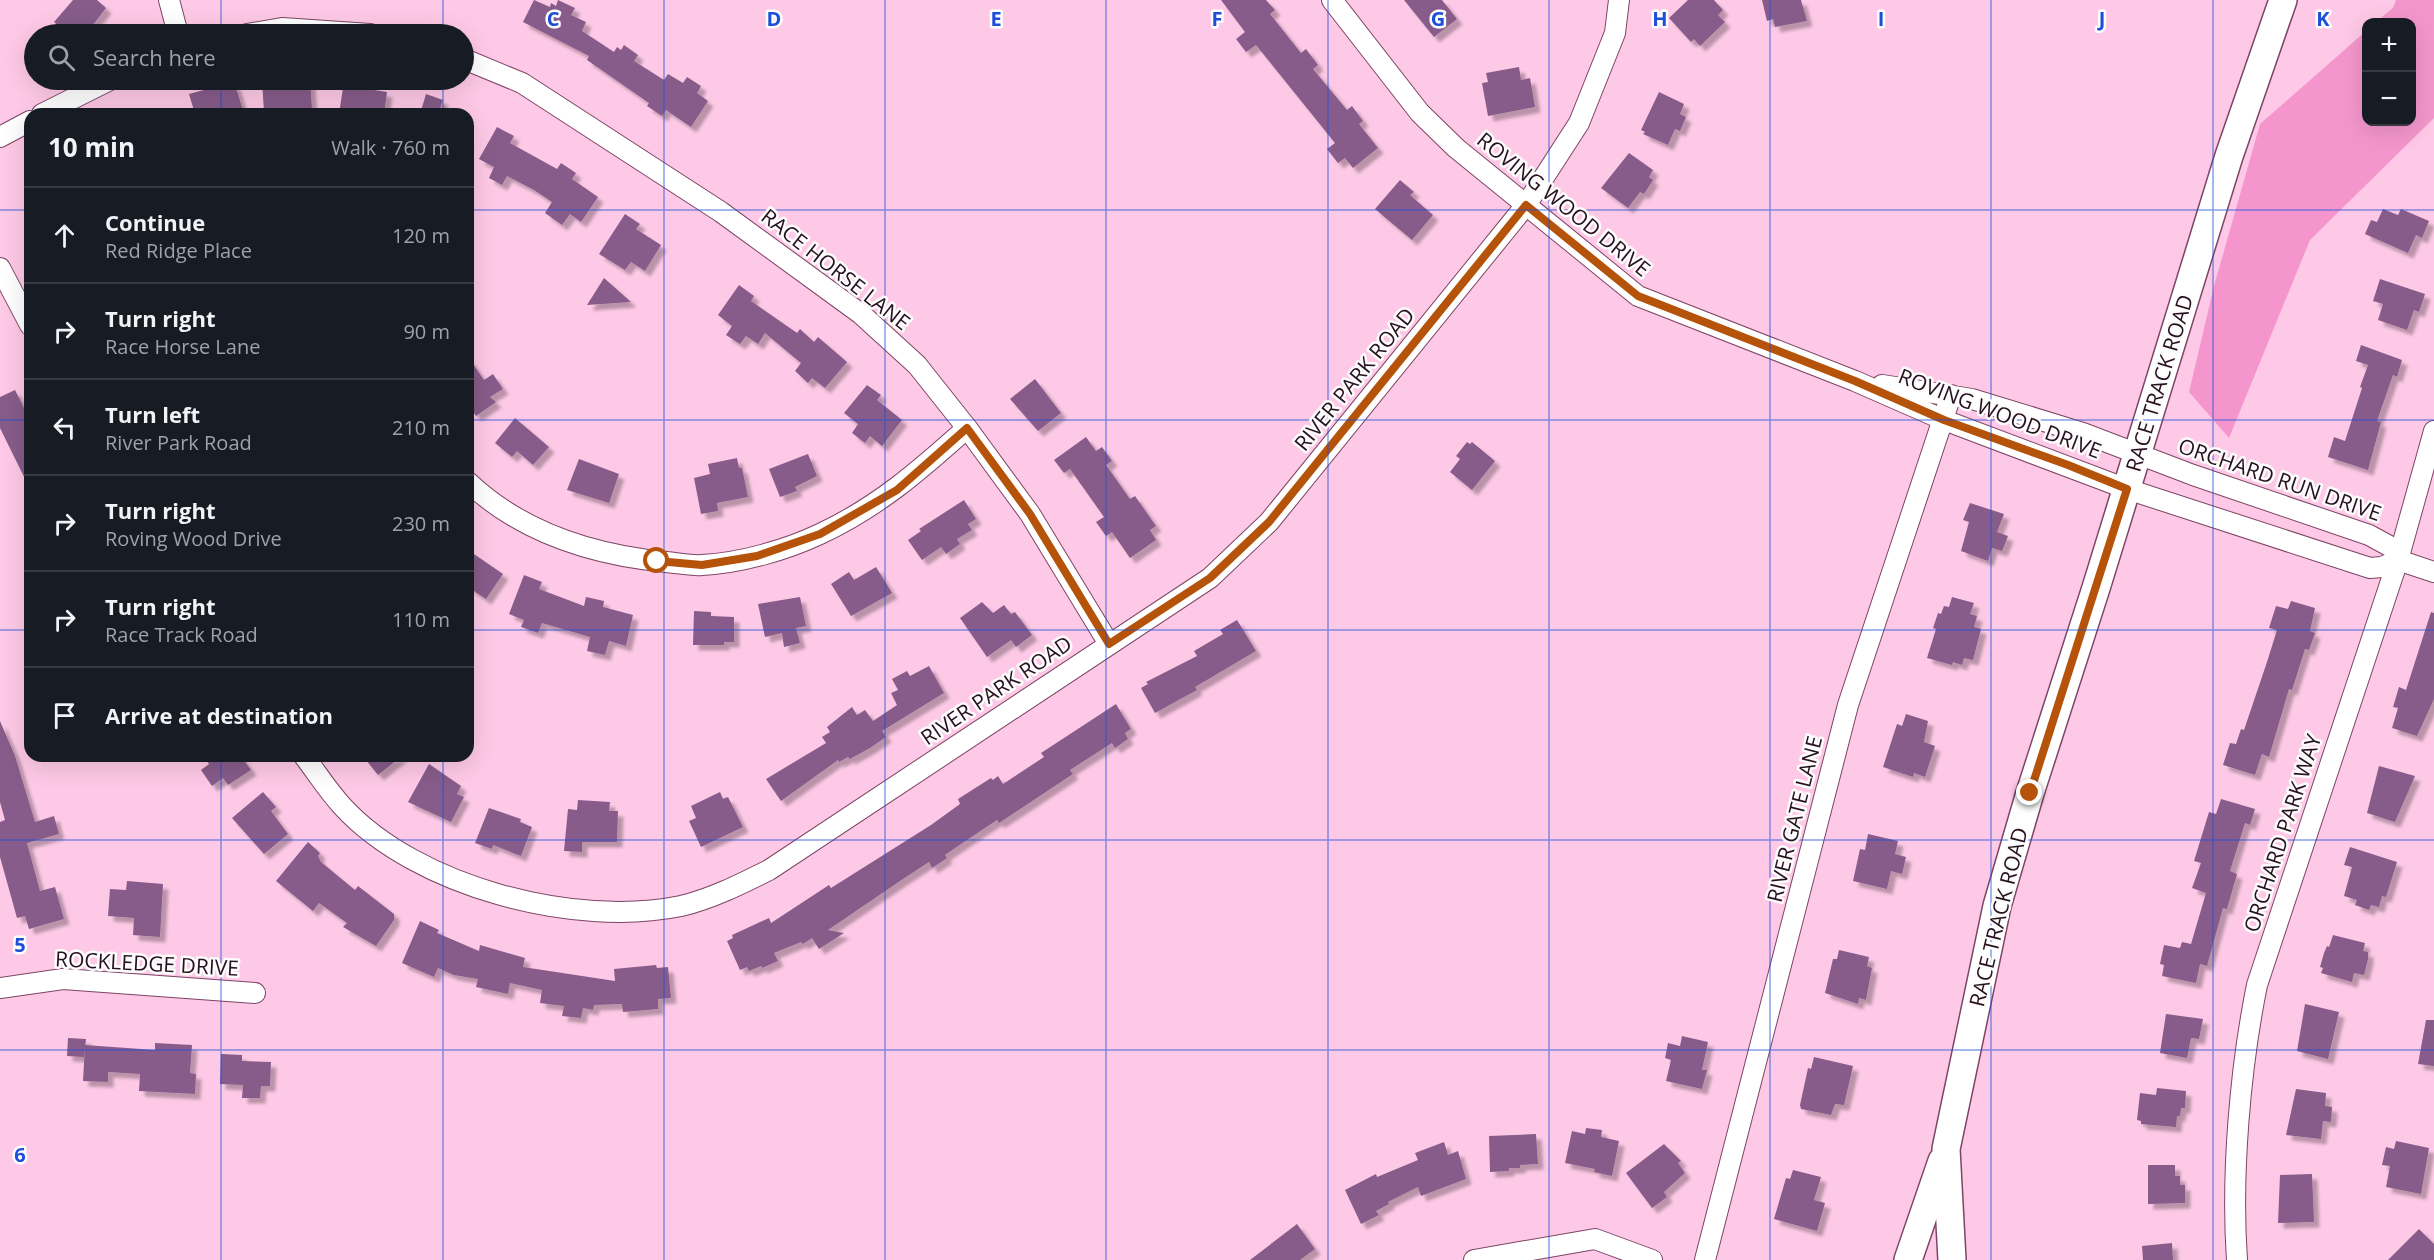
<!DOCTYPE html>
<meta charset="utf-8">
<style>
:root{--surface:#171b24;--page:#242831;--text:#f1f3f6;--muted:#9ea1a6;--line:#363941}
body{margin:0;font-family:"Open Sans",sans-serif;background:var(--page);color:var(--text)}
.controls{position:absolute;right:18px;top:18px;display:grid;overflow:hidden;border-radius:12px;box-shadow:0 6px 24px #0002}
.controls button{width:54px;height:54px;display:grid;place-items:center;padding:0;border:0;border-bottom:2px solid var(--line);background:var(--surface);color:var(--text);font:30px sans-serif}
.stop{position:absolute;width:18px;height:18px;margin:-14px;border:4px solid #b45309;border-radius:50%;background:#fff}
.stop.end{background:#b45309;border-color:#fff;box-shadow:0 2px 6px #0008}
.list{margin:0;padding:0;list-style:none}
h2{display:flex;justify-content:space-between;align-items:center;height:78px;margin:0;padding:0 24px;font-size:26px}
h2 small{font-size:20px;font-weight:400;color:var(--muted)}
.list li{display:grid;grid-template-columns:39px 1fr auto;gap:18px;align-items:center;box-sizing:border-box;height:96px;padding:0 24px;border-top:2px solid var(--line)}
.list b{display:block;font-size:22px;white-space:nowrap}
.list p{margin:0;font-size:20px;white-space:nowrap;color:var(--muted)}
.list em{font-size:20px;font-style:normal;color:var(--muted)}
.icon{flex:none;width:33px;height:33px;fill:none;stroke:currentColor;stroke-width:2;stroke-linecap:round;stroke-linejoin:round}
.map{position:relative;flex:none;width:2434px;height:1260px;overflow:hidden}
.search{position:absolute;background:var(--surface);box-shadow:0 6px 24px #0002;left:24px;top:24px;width:450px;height:66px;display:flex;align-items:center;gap:15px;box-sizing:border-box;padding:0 21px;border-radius:33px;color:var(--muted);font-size:22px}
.panel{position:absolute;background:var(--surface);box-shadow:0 6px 24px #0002;left:24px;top:108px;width:450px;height:654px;border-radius:18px}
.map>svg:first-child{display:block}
.green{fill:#f496cd}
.building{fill:#875c8a;filter:url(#shadow)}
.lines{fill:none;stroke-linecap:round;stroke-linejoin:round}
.street-casing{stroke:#7c4565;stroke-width:22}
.secondary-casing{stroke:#7c4565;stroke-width:30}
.street{stroke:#fff;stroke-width:20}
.secondary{stroke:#fff;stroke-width:27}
.route{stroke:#b45309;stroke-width:8}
.grid{fill:none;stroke:#1d4ed8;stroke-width:1.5;stroke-opacity:0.55}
.labels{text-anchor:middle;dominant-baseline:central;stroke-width:5;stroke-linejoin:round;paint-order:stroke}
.street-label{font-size:21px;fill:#27111e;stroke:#fcfcfc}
.grid-label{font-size:20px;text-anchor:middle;font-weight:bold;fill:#1d4ed8;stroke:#fcfcfc;stroke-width:5;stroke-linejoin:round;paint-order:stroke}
</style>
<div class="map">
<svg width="2434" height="1260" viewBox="0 0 2434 1260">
<defs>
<filter id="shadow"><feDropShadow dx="5.5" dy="5.5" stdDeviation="1.5" flood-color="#0004"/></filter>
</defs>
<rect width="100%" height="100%" fill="#fec9e6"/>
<path class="green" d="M2396 0H2434V118L2310 240 2229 438 2189 392 2214 286 2260 124 2366 31V122H2412V22H2376L2393 8Z"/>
<g class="building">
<path d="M73 0H97L106 8 86 34H68L54 22Z"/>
<path d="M534 0 550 7 551 3 556 6 558 0 575 8 571 15 586 22 582 31 614 52 617 47 621 50 624 45 638 55 634 61 664 80 668 74 683 83 687 77 701 86 697 93 708 101 691 127 666 110 662 116 647 106 649 103 587 60 589 56 523 22Z"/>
<path d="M1221 0H1266L1275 10 1270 14 1301 53 1306 49 1318 65 1313 69 1347 110 1352 106 1363 121 1359 124 1378 148 1353 168 1345 158 1338 163 1327 149 1335 143 1256 45 1246 52 1236 39 1245 32Z"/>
<path d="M1404 0H1442L1457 19 1434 37Z"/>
<path d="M1688 0H1714L1723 10 1718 15 1725 22 1700 46 1694 39 1691 42 1669 18Z"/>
<path d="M1762 0H1801L1807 21 1775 27 1773 19 1767 21Z"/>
<path d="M1519 67 1521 80 1530 78 1535 107 1488 116 1482 83 1488 82 1486 73Z"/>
<path d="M262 80H310L312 109 264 112Z"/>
<path d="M344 81 363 84 362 88 387 92 384 114H339Z"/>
<path d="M226 84H235L244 114H195L189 94Z"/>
<path d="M1659 92 1684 104 1680 114 1686 117 1680 131 1675 129 1668 145 1643 134 1645 132 1641 130Z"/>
<path d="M426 94 443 100 438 114H420Z"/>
<path d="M497 127 514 136 510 143 557 169 561 163 576 173 572 179 598 197 581 222 570 214 562 225 545 213 552 202 534 190 507 176 502 185 489 178 494 167 479 159Z"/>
<path d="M1629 153 1653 170 1649 177 1653 180 1644 194 1640 192 1628 208 1601 188Z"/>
<path d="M1400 180 1414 192 1410 195 1433 215 1412 240 1375 209Z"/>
<path d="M2383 209 2398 215 2401 209 2429 221 2422 238 2416 235 2408 253 2365 234 2371 220 2377 222Z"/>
<path d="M625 214 640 224 636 229 661 245 645 271 631 262 625 270 599 254Z"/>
<path d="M604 278 631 302 587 305Z"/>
<path d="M2380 279 2425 294 2419 312 2414 310 2407 330 2378 320 2383 304 2373 301Z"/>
<path d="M739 285 754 296 751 301 797 333 800 329 814 342 818 337 847 362 825 388 812 378 808 383 795 371 801 363 765 333 758 344 746 336 740 344 726 335 732 326 718 315Z"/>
<path d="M2361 345 2402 360 2397 377 2393 375 2377 421 2381 422 2368 470 2328 457 2334 437 2345 441 2362 388 2360 387 2368 365 2356 361Z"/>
<path d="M468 357 484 380 493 374 503 389 490 397 496 402 476 416 468 404Z"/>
<path d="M1035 379 1061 413 1038 431 1010 399Z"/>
<path d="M867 385 881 395 877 400 902 420 882 446 870 436 865 443 852 433 858 424 844 413Z"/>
<path d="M15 390 25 410 30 407V489L0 428V397Z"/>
<path d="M515 418 549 447 533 465 517 451 512 457 495 443Z"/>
<path d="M1086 437 1096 451 1102 447 1112 461 1106 465 1130 499 1135 496 1156 526 1150 530 1156 540 1130 558 1112 532 1106 536 1096 522 1104 517 1070 469 1064 473 1054 460Z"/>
<path d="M1467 442 1470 444 1472 442 1495 461 1472 490 1450 472 1460 459 1456 456Z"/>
<path d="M808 454 817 476 795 487 797 491 780 497 769 469Z"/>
<path d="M737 458 739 468H742L748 497 717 503 718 511 701 514 694 478 710 474 708 464Z"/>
<path d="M579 459 619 474 609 503 567 490Z"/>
<path d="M964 500 976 519 968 524 972 530 957 539 960 544 946 554 941 547 922 560 908 540 921 531 919 529Z"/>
<path d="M1970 503 2004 514 1997 532 2008 536 2002 551 1992 548 1988 561 1961 551 1969 522 1963 520Z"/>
<path d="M468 550 503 574 486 599 468 587Z"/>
<path d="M876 567 892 593 851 616 831 584 849 572 854 580Z"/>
<path d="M524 575 542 582 539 589 584 606 586 597 604 601 603 607 633 615 626 646 609 641 605 655 587 651 590 637 542 623 538 633 521 627 524 620 509 614Z"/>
<path d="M800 597 806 626 796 628 800 643 784 647 782 633 765 637 758 604Z"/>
<path d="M1952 597 1974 603 1970 614 1977 616 1974 627 1981 629 1973 660 1964 658 1962 665 1953 662 1952 665 1927 658 1936 629 1933 628 1938 613 1941 614 1944 606 1949 607Z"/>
<path d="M2291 601 2315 608 2310 631 2315 633 2309 650 2305 649 2292 690 2289 689 2269 757 2262 754 2255 775 2223 765 2230 743 2236 744 2241 729 2244 730 2267 662 2277 630 2269 628 2276 606 2288 609Z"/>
<path d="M982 602 993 613 1004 605 1011 614 1015 612 1032 635 1016 647 1011 640 987 657 960 618Z"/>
<path d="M694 611 711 612V616L734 617V642H724V645H693Z"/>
<path d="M2431 612 2434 613V699L2417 736 2392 728 2398 708 2393 707 2399 687 2406 690Z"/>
<path d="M1237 620 1256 651 1195 687 1197 690 1155 713 1141 688 1148 684 1146 682 1197 656 1194 651 1223 634 1220 630Z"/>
<path d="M929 666 944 693 882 731 886 737 870 748 850 759 848 757 839 762 838 760 781 801 766 779 826 743 822 737 830 732 827 727 852 707 857 715 865 710 873 721 897 705 891 693 898 690 892 679 907 671 910 676Z"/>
<path d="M1116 704 1131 729 1125 733 1128 739 1115 748 1112 743 1070 770 1073 774 999 823 997 820 961 844 945 855 947 858 932 868 929 862 903 879 828 930 844 933 819 949 812 938 803 944 801 942 774 953 778 961 762 968 761 966 749 971 747 967 740 970 727 941 733 938 732 935 769 918 771 923 829 885 831 888 931 825 960 804 958 799 991 778 993 780 998 776 1003 784 1044 757 1041 753Z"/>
<path d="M1906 714 1928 721 1924 742 1935 746 1925 777 1914 773 1913 777 1883 767 1897 724 1902 726Z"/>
<path d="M0 721 15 756 35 822 54 816 59 834 27 843 40 891 55 887 64 919 29 929 25 916 17 918 0 857V822L5 820 0 802Z"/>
<path d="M204 756H241L251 770 228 785 223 778 212 786 201 770 209 764Z"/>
<path d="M363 756H402L378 775Z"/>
<path d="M429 764 461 786 457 794 464 797 451 822 408 802Z"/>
<path d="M2379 766 2415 776 2395 822 2367 813Z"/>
<path d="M263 792 276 807 271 811 288 834 264 854 232 818Z"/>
<path d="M720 792 723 799 728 797 743 827 701 847 689 821 696 818 691 806Z"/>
<path d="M2221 799 2255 809 2250 825 2245 823 2230 871 2237 874 2227 909 2223 908 2207 966 2200 964 2196 983 2162 976 2164 965 2160 964 2164 945 2180 948 2182 942 2191 944 2206 893 2192 888 2201 863 2194 861 2209 812 2216 814Z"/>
<path d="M578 800 610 802 609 811H618L617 842H582V852L564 851 568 809 577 810Z"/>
<path d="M489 808 521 819 520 822 532 827 521 856 493 845 492 849 475 843Z"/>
<path d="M1868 834 1898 841 1895 854 1906 857 1902 874 1891 871 1887 889 1853 881 1860 849 1865 850Z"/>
<path d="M308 842 320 853 318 856 321 862 355 890 358 886 394 914V920L376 946 343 927 347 923 319 903 313 911 276 881Z"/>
<path d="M2350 847 2397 862 2386 897 2382 896 2379 907 2371 905 2369 910 2355 905 2357 900 2344 896 2352 867 2344 865Z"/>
<path d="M127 881 163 884 160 937 133 935 134 918 108 916 110 889 126 890Z"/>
<path d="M420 921 439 930 437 933 479 951 480 945 525 958 523 967 615 981 614 969 656 965 657 968 668 967 671 998 658 999V1009L623 1012 622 1004 594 1005 593 1010 583 1008 581 1018 562 1016 564 1006 540 1003 542 990 510 983 508 994 476 987 478 979 454 975 438 968 434 977 402 963Z"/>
<path d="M2333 935 2365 943 2363 951 2368 952V959L2364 975 2354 973 2352 982 2321 973 2323 968 2320 967 2324 953 2327 946 2329 947Z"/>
<path d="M1839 950 1869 957 1867 966 1872 968 1866 1000 1859 998 1858 1004 1825 993 1833 959H1837Z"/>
<path d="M2305 1004 2339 1012 2328 1059 2297 1051Z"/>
<path d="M2166 1014 2203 1019 2199 1039 2191 1038 2187 1058 2160 1053Z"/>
<path d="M2426 1020H2434V1066L2418 1064Z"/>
<path d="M1682 1036 1708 1042 1702 1070H1707L1702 1089 1666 1081 1671 1060 1665 1058 1668 1043 1680 1046Z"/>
<path d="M68 1038 86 1039 84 1057 67 1056Z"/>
<path d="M155 1043 192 1045 190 1073 196 1074 195 1094 139 1091 140 1074 108 1072V1082L83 1081 85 1045 155 1050Z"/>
<path d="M221 1054 242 1055V1061L271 1062 270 1086H261L260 1098H242L243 1085 220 1084Z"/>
<path d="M1814 1057 1853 1066 1844 1105 1835 1104 1831 1115 1801 1109 1800 1105 1808 1068 1811 1069Z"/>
<path d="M2157 1088 2186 1091 2185 1108H2181L2180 1116H2177L2176 1127 2141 1124V1121L2137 1120 2140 1093 2156 1095Z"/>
<path d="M2296 1089 2326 1093 2325 1106 2332 1107 2331 1122 2323 1121 2321 1139 2286 1135Z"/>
<path d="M1586 1128 1602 1130 1601 1137 1619 1141 1612 1176 1594 1172 1595 1169 1565 1163 1572 1131 1585 1134Z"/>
<path d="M1536 1134 1538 1164 1520 1165V1168H1509V1171L1490 1172 1489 1136Z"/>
<path d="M2396 1141 2429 1148 2421 1194 2386 1187 2390 1166 2382 1165 2386 1147 2394 1149Z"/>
<path d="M1444 1142 1448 1155 1458 1151 1466 1179 1421 1196 1418 1187 1388 1202 1389 1204 1376 1211 1379 1215 1361 1224 1345 1190 1376 1174 1377 1177 1418 1160 1415 1153Z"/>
<path d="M1664 1144 1681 1161 1678 1163 1685 1173 1664 1192 1667 1197 1652 1208 1626 1173Z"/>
<path d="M2148 1165H2175V1176H2180V1185H2185V1203L2148 1204Z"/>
<path d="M1793 1170 1821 1177 1814 1200 1825 1203 1817 1231 1774 1219 1786 1178 1790 1179Z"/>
<path d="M2312 1174 2314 1222 2278 1223 2280 1175Z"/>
<path d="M1297 1224 1315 1249 1300 1260H1250Z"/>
<path d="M2419 1229 2434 1244V1260H2388Z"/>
<path d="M2172 1243 2173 1260H2143L2142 1246Z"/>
</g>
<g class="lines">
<g class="street-casing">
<g id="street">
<path d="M169 0 178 34"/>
<path d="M1332 0 1420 113 1456 148 1638 296 1855 381 1944 420 2127 489 2370 568 2382 567 2398 560 2434 572"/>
<path d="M247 34 282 28 370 34"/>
<path d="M464 59 522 83 721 212 861 314 917 365 967 428 1030 514 1109 644"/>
<path d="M42 114 110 80"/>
<path d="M0 137 30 121"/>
<path d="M0 268 30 325"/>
<path d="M1882 385 1972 399 2083 433 2193 475 2369 535 2393 548 2398 560"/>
<path d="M468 482C522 533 593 555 666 562 678 563 691 566 702 565 741 563 786 550 820 534 878 507 920 470 967 428"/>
<path d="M304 756C317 773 328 791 343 807 417 887 575 928 681 906 711 899 741 884 769 870L1210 578 1269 522 1526 205 1579 123 1615 33 1619 0"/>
<path d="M0 988 63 979 255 993"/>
<path d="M1474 1260 1595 1239 1652 1260"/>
<path d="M1705 1260 1848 705 1951 395"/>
<path d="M2237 1260C2231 1175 2240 1069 2257 985L2398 560 2434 431"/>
</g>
</g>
<g class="secondary-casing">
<g id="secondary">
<path d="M1908 1260 1942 1161"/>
<path d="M1952 1260 1946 1149 1997 906 2030 793 2096 588 2229 156 2283 0"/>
</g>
</g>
<use href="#street" class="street"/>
<use href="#secondary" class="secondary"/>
</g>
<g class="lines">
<path class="route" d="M657 561 702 565 757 556 820 534 897 490 967 428 1030 514 1109 644 1210 578 1269 522 1526 205 1638 296 1855 381 1944 420 2068 465 2127 489 2030 793"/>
</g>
<path class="grid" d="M221 0V34M443 0V34M664 0V1260M885 0V1260M1106 0V1260M1328 0V1260M1549 0V1260M1770 0V1260M1991 0V1260M2213 0V1260M221 80V114M443 80V114M0 210H30M468 210H2434M0 420H30M468 420H2434M0 630H30M468 630H2434M221 756V1260M443 756V1260M0 840H2434M0 1050H2434"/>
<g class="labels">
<g class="street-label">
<text transform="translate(1564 204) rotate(39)">ROVING WOOD DRIVE</text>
<text transform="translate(836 269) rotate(38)">RACE HORSE LANE</text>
<text transform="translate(1354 379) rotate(-51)">RIVER PARK ROAD</text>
<text transform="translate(2159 383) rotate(-73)">RACE TRACK ROAD</text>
<text transform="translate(2000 413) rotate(21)">ROVING WOOD DRIVE</text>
<text transform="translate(2280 479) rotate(19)">ORCHARD RUN DRIVE</text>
<text transform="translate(996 690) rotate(-34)">RIVER PARK ROAD</text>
<text transform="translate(1794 819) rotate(-76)">RIVER GATE LANE</text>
<text transform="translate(2282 833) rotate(-72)">ORCHARD PARK WAY</text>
<text transform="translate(1998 917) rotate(-76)">RACE TRACK ROAD</text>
<text transform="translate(147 963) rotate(3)">ROCKLEDGE DRIVE</text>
</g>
</g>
<g class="grid-label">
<text x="553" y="26">C</text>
<text x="774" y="26">D</text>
<text x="996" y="26">E</text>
<text x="1217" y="26">F</text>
<text x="1438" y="26">G</text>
<text x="1660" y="26">H</text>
<text x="1881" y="26">I</text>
<text x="2102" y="26">J</text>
<text x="2323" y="26">K</text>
<text x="20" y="952">5</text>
<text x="20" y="1162">6</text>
</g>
</svg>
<div class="controls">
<button>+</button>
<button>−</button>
</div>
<div class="stop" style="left:657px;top:561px"></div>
<div class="stop end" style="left:2030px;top:793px"></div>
<div class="search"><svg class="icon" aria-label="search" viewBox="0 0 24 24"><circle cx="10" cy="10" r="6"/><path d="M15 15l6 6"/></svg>Search here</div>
<section class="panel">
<h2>10 min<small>Walk · 760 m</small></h2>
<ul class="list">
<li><svg class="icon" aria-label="ahead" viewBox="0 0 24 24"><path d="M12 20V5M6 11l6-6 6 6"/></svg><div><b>Continue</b><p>Red Ridge Place</p></div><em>120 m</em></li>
<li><svg class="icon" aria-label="right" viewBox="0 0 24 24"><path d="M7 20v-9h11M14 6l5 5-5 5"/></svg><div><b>Turn right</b><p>Race Horse Lane</p></div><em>90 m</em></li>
<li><svg class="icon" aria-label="left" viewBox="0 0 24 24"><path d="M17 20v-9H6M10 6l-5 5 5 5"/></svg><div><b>Turn left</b><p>River Park Road</p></div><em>210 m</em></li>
<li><svg class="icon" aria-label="right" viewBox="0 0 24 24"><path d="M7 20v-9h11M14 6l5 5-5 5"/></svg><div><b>Turn right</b><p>Roving Wood Drive</p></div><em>230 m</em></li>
<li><svg class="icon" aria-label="right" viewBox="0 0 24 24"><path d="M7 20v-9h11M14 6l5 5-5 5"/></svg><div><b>Turn right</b><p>Race Track Road</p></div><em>110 m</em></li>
<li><svg class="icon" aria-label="arrive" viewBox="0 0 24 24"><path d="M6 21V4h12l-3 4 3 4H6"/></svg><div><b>Arrive at destination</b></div></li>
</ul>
</section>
</div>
